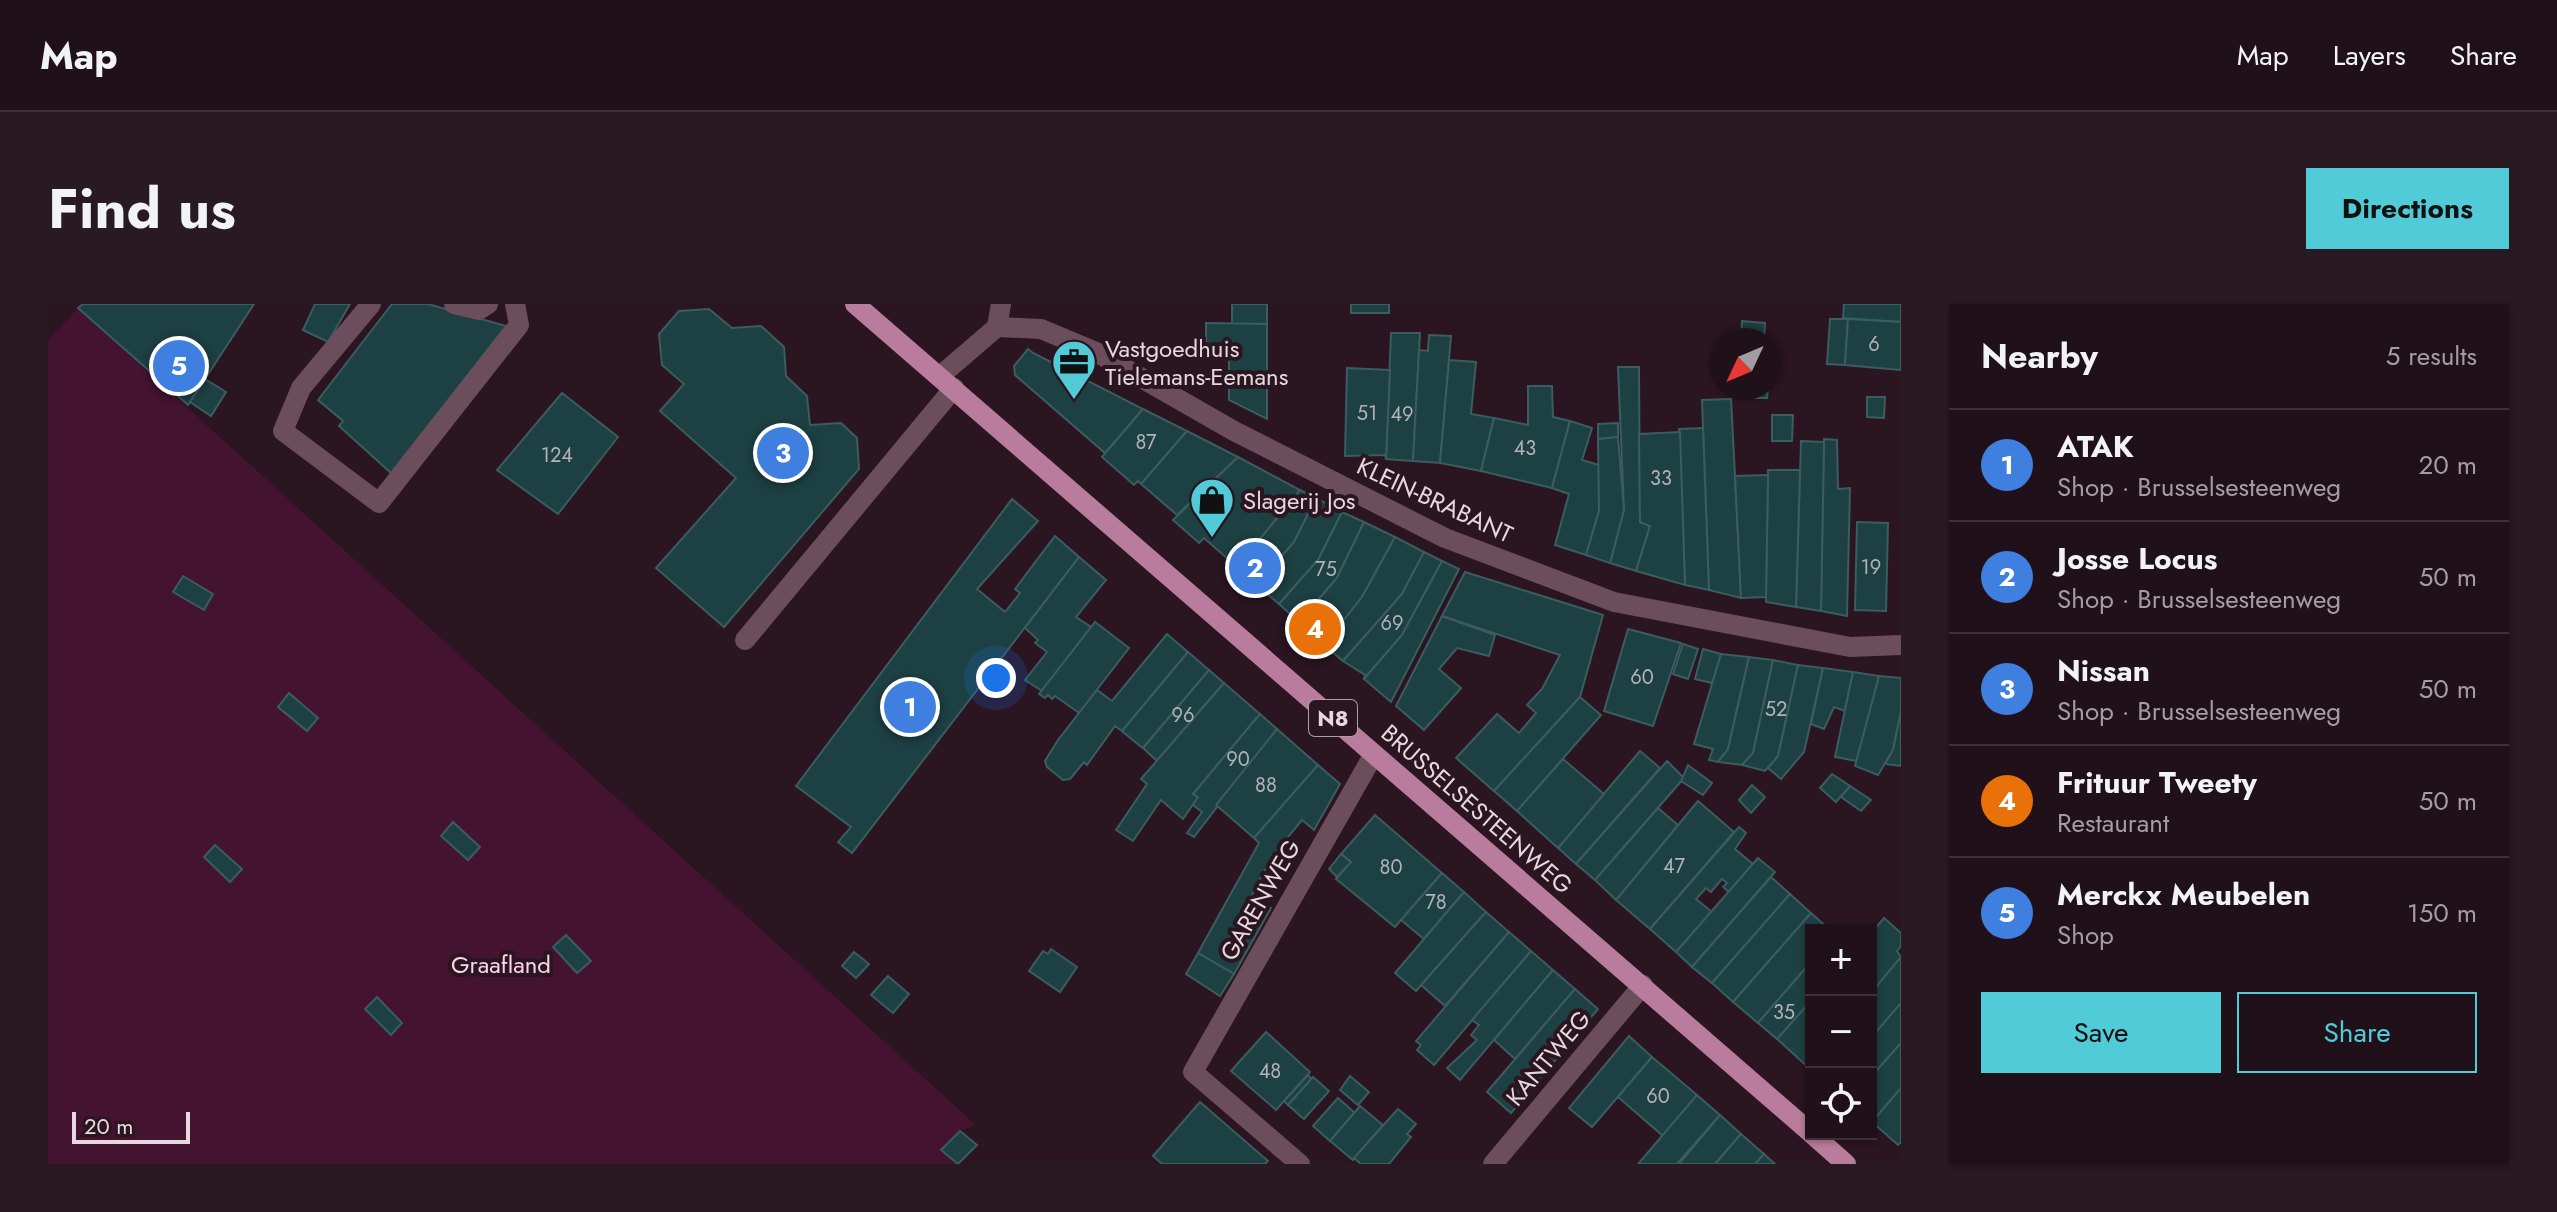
<!DOCTYPE html>
<meta charset="utf-8">
<style>
:root{--surface:#201019;--page:#281922;--text:#f1f3f6;--muted:#a29da2;--line:#3d3038;--accent:#52cbd8}
body{margin:0;font-family:Jost,sans-serif;background:var(--page);color:var(--text)}
.controls{position:absolute;right:24px;bottom:24px;display:grid;overflow:hidden;border-radius:0px;box-shadow:0 2px 6px #0004}
.controls button{width:72px;height:72px;display:grid;place-items:center;padding:0;border:0;border-bottom:2px solid var(--line);background:var(--surface);color:var(--text);font:40px sans-serif}
.compass{position:absolute;left:1661px;top:24px;width:72px;height:72px;border-radius:50%;background:var(--surface);box-shadow:0 2px 6px #0004;rotate:226deg}
.scale{position:absolute;left:24px;bottom:20px;width:118px;box-sizing:border-box;padding-left:8px;border:4px solid #e7d8df;border-top:0;font-size:22px;line-height:28px;white-space:nowrap;color:#e7d8df;-webkit-text-stroke:6px #2a1521;paint-order:stroke}
.you{position:absolute;left:948px;top:374px;width:28px;height:28px;margin:-20px;border:6px solid #fff;border-radius:50%;background:#1a73e8;box-shadow:0 0 0 12px #1a73e833}
.badge{display:grid;place-items:center;width:52px;height:52px;border-radius:50%;background:var(--accent);color:#fff;font-size:26px;font-weight:700}
.pin{position:absolute;translate:-50% -50%;border:4px solid #fff;box-shadow:0 2px 8px #0006}
.list{margin:0;padding:0;list-style:none}
h2{display:flex;justify-content:space-between;align-items:center;height:104px;margin:0;padding:0 32px;font-size:34px}
h2 small{font-size:26px;font-weight:400;color:var(--muted)}
.list li{display:grid;grid-template-columns:52px 1fr auto;gap:24px;align-items:center;box-sizing:border-box;height:112px;padding:0 32px;border-top:2px solid var(--line)}
.list b{display:block;font-size:30px;white-space:nowrap}
.list p{margin:0;font-size:26px;white-space:nowrap;color:var(--muted)}
.list em{font-size:26px;font-style:normal;color:var(--muted)}
.actions{display:flex;gap:16px;padding:24px 32px}
.actions a{flex:1;padding:18px 0;border:2px solid var(--accent);border-radius:0px;text-align:center;font-size:28px;color:var(--accent)}
.actions .main{background:var(--accent);color:#111}
.icon{flex:none;width:44px;height:44px;fill:none;stroke:currentColor;stroke-width:2;stroke-linecap:round;stroke-linejoin:round}
.map{position:relative;flex:none;width:1853px;height:860px;overflow:hidden;border-radius:0px}
header{display:flex;align-items:center;gap:48px;box-sizing:border-box;height:112px;padding:0 40px;background:var(--surface);border-bottom:2px solid var(--line)}
header strong{font-size:38px}
nav{display:flex;gap:44px;margin-inline-start:auto;font-size:28px}
.intro{display:flex;align-items:center;justify-content:space-between;box-sizing:border-box;height:192px;padding:0 48px}
h1{margin:0;font-size:56px}
.button{padding:20px 36px;border-radius:0px;background:var(--accent);color:#111;font-size:28px;font-weight:700}
main{display:flex;gap:48px;padding:0 48px}
aside{flex:1;background:var(--surface);border-radius:0px;box-shadow:0 2px 6px #0004}
.map>svg:first-child{display:block}
.green{fill:#431330}
.building{fill:#1d4043;stroke:#3b5c60;stroke-width:2}
.lines{fill:none;stroke-linecap:round;stroke-linejoin:round}
.minor{stroke:#6b4d5c;stroke-width:20}
.major{stroke:#b97c9c;stroke-width:20}
.labels{text-anchor:middle;dominant-baseline:central;stroke-width:8;stroke-linejoin:round;paint-order:stroke}
.number-label{font-size:20px;fill:#b4b2b8}
.shield{fill:#2a1521;stroke:#ae9ea6;stroke-width:2}
.shield-label{font-size:22px;font-weight:bold;fill:#e7d8df}
.poi-label{font-size:24px;fill:#e7d8df;stroke:#2a1521;text-anchor:start}
.street-label{font-size:24px;fill:#e7d8df;stroke:#2a1521}
.park-label{font-size:24px;fill:#fdd4e8;stroke:#2a1521}
</style>
<header>
<strong>Map</strong>
<nav><a>Map</a><a>Layers</a><a>Share</a></nav>
</header>
<div class="intro"><h1>Find us</h1><a class="button">Directions</a></div>
<main>
<div class="map">
<svg width="1853" height="860" viewBox="0 0 1853 860">
<rect width="100%" height="100%" fill="#2a1521"/>
<path class="green" d="M30 4 928 821 912 827 893 846 910 860H0V36Z"/>
<g class="building">
<path d="M35 0H206L140 101 30 4Z"/>
<path d="M267 0H302L280 38 255 26Z"/>
<path d="M344 0H380L458 22 343 169 291 122 295 117 270 96Z"/>
<rect x="1184" y="0" width="35" height="20"/>
<rect x="1303" y="0" width="38" height="9"/>
<path d="M1796 0H1853V18L1795 14Z"/>
<path d="M661 5 684 24 713 22 736 43 738 72 759 92 762 121 793 119 809 134 811 165 676 323 608 264 688 174 612 107 636 80 614 61 611 30 631 7Z"/>
<path d="M1782 15H1800L1797 61 1779 60Z"/>
<path d="M1800 15 1853 18V66L1797 61Z"/>
<path d="M1694 17 1717 19 1716 36H1693Z"/>
<path d="M1158 19 1219 20V115L1181 96V54L1158 53Z"/>
<path d="M1343 29H1372L1365 157 1338 155Z"/>
<path d="M1381 31 1403 32 1392 159 1365 157 1371 46 1380 47Z"/>
<path d="M980 45 985 49 1095 105 1057 149 967 71 966 62Z"/>
<path d="M1401 56 1428 58 1423 110 1446 114 1433 167 1392 159Z"/>
<path d="M1570 63H1591L1592 218 1602 222 1588 267 1562 259 1576 206Z"/>
<path d="M1299 64 1342 66 1338 155 1337 151 1297 152Z"/>
<path d="M157 75 178 88 163 112 142 98Z"/>
<path d="M1480 82H1504L1505 113 1522 117 1504 184 1433 167 1446 114 1480 121Z"/>
<path d="M1703 84H1720L1719 94H1704Z"/>
<path d="M514 89 570 133 510 210 449 166Z"/>
<path d="M1819 93H1837L1836 114 1819 113Z"/>
<path d="M1683 95 1687 172 1693 294 1661 286 1654 96Z"/>
<path d="M1095 105 1139 127 1093 180 1090 177 1086 181 1054 153Z"/>
<path d="M1724 111H1745L1744 137H1724Z"/>
<path d="M1522 117 1544 124 1534 156 1551 161V207L1538 251 1507 241 1521 190 1504 184Z"/>
<path d="M1570 119V133L1550 135V120Z"/>
<path d="M1655 124 1661 286 1637 281 1631 125Z"/>
<path d="M1139 127 1190 153 1129 211 1093 180Z"/>
<path d="M1632 128 1637 281 1588 267 1602 222 1592 218 1591 130Z"/>
<path d="M1570 133 1576 206 1562 259 1538 251 1551 207 1550 135Z"/>
<path d="M1776 135 1789 136 1790 185 1802 184 1799 312 1773 307Z"/>
<path d="M1753 137 1776 138 1773 307 1748 303Z"/>
<path d="M1190 153 1252 186 1189 263 1156 234 1151 239 1125 216Z"/>
<path d="M1720 166H1752L1748 303 1718 298Z"/>
<path d="M1720 171 1718 293 1693 294 1687 172Z"/>
<path d="M1252 186 1268 194 1246 238 1209 281 1189 263Z"/>
<path d="M1268 194 1294 208 1270 256 1231 300 1209 281 1246 238Z"/>
<path d="M964 195 990 217 929 285 957 308 972 289 967 285 1007 232 1031 253 804 549 790 538 803 523 748 482Z"/>
<path d="M1294 208 1316 218 1289 274 1251 318 1231 300 1270 256Z"/>
<path d="M1316 218 1347 233 1314 293 1276 341 1251 318 1289 274Z"/>
<path d="M1809 218 1840 219 1838 307 1807 306Z"/>
<path d="M1347 233 1376 248 1354 290 1295 357 1276 341 1314 293Z"/>
<path d="M1376 248 1394 257 1354 331 1316 375 1317 371 1295 357 1354 290Z"/>
<path d="M1031 253 1058 276 1028 313 1043 323 994 387 977 376 999 348 987 339 990 336 977 324Z"/>
<path d="M1394 257 1411 265 1343 398 1316 375 1354 331Z"/>
<path d="M1417 268 1555 311 1532 393 1446 487 1408 454 1449 410 1471 429 1488 409 1479 401 1494 385 1512 351 1394 312Z"/>
<path d="M135 272 165 290 156 306 125 288Z"/>
<path d="M1394 312 1447 331 1441 352 1409 344 1391 365 1413 384 1376 426 1348 402Z"/>
<path d="M1047 318 1081 344 1031 409 1007 392 1004 395 1000 391 997 394 991 390Z"/>
<path d="M1580 325 1633 339 1605 422 1556 407Z"/>
<path d="M1119 330 1140 348 1074 427 1067 422 1039 461 1036 458 1022 475 1015 476 999 463 997 457 1010 436 1049 386 1064 397Z"/>
<path d="M1635 340 1650 345 1640 375 1625 370Z"/>
<path d="M1655 345 1673 350 1664 379 1647 375Z"/>
<path d="M1140 348 1161 366 1095 444 1092 442 1074 427Z"/>
<path d="M1673 350 1701 353 1680 445 1670 458 1661 456 1665 445 1646 440Z"/>
<path d="M1701 353 1725 356 1705 449 1694 461 1670 458 1680 445Z"/>
<path d="M1725 356 1750 361 1730 452 1717 467 1694 461 1705 449Z"/>
<path d="M1750 361 1775 364 1756 448 1733 475 1720 464 1730 452Z"/>
<path d="M1775 364 1805 368 1797 407 1786 403 1776 425 1763 420Z"/>
<path d="M1161 366 1176 379 1109 457 1095 444Z"/>
<path d="M1805 368 1831 372 1809 457 1787 453Z"/>
<path d="M1831 372 1853 374V407L1845 446 1830 471 1807 462Z"/>
<path d="M1176 379 1212 410 1145 490 1150 493 1135 515 1113 496 1085 537 1068 526 1099 480 1093 475Z"/>
<path d="M241 389 270 414 259 427 230 403Z"/>
<path d="M1532 393 1553 411 1469 507 1446 487Z"/>
<path d="M1853 407V462L1837 460 1845 446Z"/>
<path d="M1212 410 1229 425 1146 533 1139 529 1154 508 1145 501 1150 493 1145 490Z"/>
<path d="M1229 425 1270 461 1206 534 1168 501Z"/>
<path d="M1592 447 1612 464 1528 560 1510 544Z"/>
<path d="M1515 455 1556 490 1510 544 1469 507Z"/>
<path d="M1619 457 1636 474 1547 576 1528 560Z"/>
<path d="M1270 461 1292 480 1266 526 1254 516 1225 551 1203 593 1223 604 1186 670 1150 649 1211 539 1206 534Z"/>
<path d="M1640 461 1664 479 1655 491 1633 477Z"/>
<path d="M1784 470 1802 482 1788 498 1772 484Z"/>
<path d="M1704 481 1717 493 1703 509 1691 496Z"/>
<path d="M1802 482 1823 496 1813 507 1793 493Z"/>
<path d="M1650 497 1686 528 1602 625 1568 596Z"/>
<path d="M1610 504 1630 521 1568 596 1547 576Z"/>
<path d="M1327 511 1394 569 1347 623 1288 575 1303 558 1293 550Z"/>
<path d="M405 518 432 543 420 556 393 532Z"/>
<path d="M1691 523 1698 529 1687 545 1705 560 1681 588 1675 583 1679 579 1674 575 1663 588 1658 584 1648 595 1664 608 1628 648 1602 625Z"/>
<path d="M167 541 194 565 182 578 156 553Z"/>
<path d="M1293 550 1303 558 1289 573 1281 565Z"/>
<path d="M1710 554 1727 568 1644 663 1628 648Z"/>
<path d="M1394 569 1416 588 1376 635 1353 616Z"/>
<path d="M1723 573 1742 590 1664 679 1644 663Z"/>
<path d="M1416 588 1438 608 1368 687 1347 669Z"/>
<path d="M1742 590 1763 609 1685 698 1664 679Z"/>
<path d="M1438 608 1461 628 1397 702 1373 681Z"/>
<path d="M1763 609 1782 626H1763V658L1710 719 1685 698Z"/>
<path d="M1836 614 1853 629V642L1849 647 1853 653 1823 689V629Z"/>
<path d="M1461 628 1483 647 1386 761 1369 746 1373 741 1368 737Z"/>
<path d="M518 631 543 657 529 669 505 643Z"/>
<path d="M1003 645 1029 663 1012 688 981 667 995 647 1000 650Z"/>
<path d="M1483 647 1505 666 1412 776 1399 764 1429 736 1423 731 1431 721 1424 716Z"/>
<path d="M806 648 821 660 808 674 794 662Z"/>
<path d="M1150 649 1186 670 1172 692 1138 670Z"/>
<path d="M1853 653V699L1823 734V689Z"/>
<path d="M1763 658V697L1729 735 1710 719Z"/>
<path d="M1505 666 1527 685 1467 755 1446 736Z"/>
<path d="M840 672 861 690 845 709 823 691Z"/>
<path d="M1527 685 1550 705 1463 809 1439 788Z"/>
<path d="M329 693 354 719 343 731 317 705Z"/>
<path d="M1763 697V760L1760 763 1729 735Z"/>
<path d="M1853 699V739L1823 773V734Z"/>
<path d="M1218 728 1262 768 1228 806 1183 767Z"/>
<path d="M1581 732 1604 753 1544 823 1521 804Z"/>
<path d="M1853 739V784L1824 818 1823 773Z"/>
<path d="M1604 753 1649 791 1615 832 1570 793Z"/>
<path d="M1260 771 1264 775 1240 801 1236 797Z"/>
<path d="M1302 772 1321 788 1310 801 1292 786Z"/>
<path d="M1265 773 1281 787 1256 815 1240 801Z"/>
<path d="M1853 784V838L1850 841 1824 818Z"/>
<path d="M1649 791 1672 811 1629 860H1590Z"/>
<path d="M1290 794 1307 809 1282 837 1265 822Z"/>
<path d="M1152 798 1220 857 1217 860H1114L1105 852Z"/>
<path d="M1312 802 1335 821 1305 856 1282 837Z"/>
<path d="M1350 805 1368 820 1359 830 1363 833 1341 860H1313L1306 854Z"/>
<path d="M1672 811 1693 830 1667 860H1631Z"/>
<path d="M912 827 929 841 910 860 893 846Z"/>
<path d="M1693 830 1716 850 1707 860H1667Z"/>
<path d="M1716 850 1727 860H1707Z"/>
</g>
<g class="lines">
<g class="minor">
<path d="M323 0 253 84 235 127 331 199 471 21 467 0"/>
<path d="M406 0 431 6 440 0"/>
<path d="M949 23 993 25 1048 48 1186 127 1397 234 1566 298 1802 343 1853 341"/>
<path d="M949 23 953 0"/>
<path d="M892 72 949 23"/>
<path d="M697 336 906 84"/>
<path d="M1252 860 1145 768 1326 450"/>
<path d="M1445 860 1595 681"/>
</g>
<g class="major">
<path d="M807 0 1763 829"/>
<path d="M1764 830 1798 860"/>
</g>
</g>
<defs>
<g id="office-pin" transform="scale(2.3)"><path d="M0 17L-7.5 6A9.5 9.5 0 1 1 7.5 6Z" fill="#52cbd8" stroke="#2a1521"/><path d="M-6-3h4V-5.5h4V-3h4V5H-6ZM-1-4.5V-3h2v-1.5ZM-6 0V1H6V0Z" fill="#111"/></g>
<g id="shop-pin" transform="scale(2.3)"><path d="M0 17L-7.5 6A9.5 9.5 0 1 1 7.5 6Z" fill="#52cbd8" stroke="#2a1521"/><path d="M-5-2.5h2.3a2.7 3.5 0 0 1 5.4 0H5L5.5 6h-11ZM-1.5-2.5h3a1.5 2.3 0 0 0-3 0Z" fill="#111"/></g>
</defs>
<g fill-rule="evenodd">
<use href="#office-pin" x="1026" y="58"/>
<use href="#shop-pin" x="1164" y="196"/>
</g>
<g class="labels">
<g class="number-label">
<text x="1826" y="40">6</text>
<text x="1319" y="109">51</text>
<text x="1354" y="110">49</text>
<text x="1098" y="138">87</text>
<text x="1477" y="144">43</text>
<text x="509" y="151">124</text>
<text x="1613" y="174">33</text>
<text x="1823" y="263">19</text>
<text x="1278" y="265">75</text>
<text x="1344" y="319">69</text>
<text x="1594" y="373">60</text>
<text x="1728" y="405">52</text>
<text x="1135" y="411">96</text>
<text x="1190" y="455">90</text>
<text x="1218" y="481">88</text>
<text x="1626" y="562">47</text>
<text x="1343" y="563">80</text>
<text x="1388" y="598">78</text>
<text x="1736" y="708">35</text>
<text x="1222" y="767">48</text>
<text x="1610" y="792">60</text>
</g>
<rect class="shield" x="1261" y="396" width="48" height="36" rx="6"/>
<g class="shield-label">
<text x="1285" y="414">N8</text>
</g>
<g class="poi-label">
<text x="1057" y="44">Vastgoedhuis<tspan x="1057" dy="28">Tielemans-Eemans</tspan></text>
<text x="1195" y="196">Slagerij Jos</text>
</g>
<g class="street-label">
<text transform="translate(1387 196) rotate(25)">KLEIN-BRABANT</text>
<text transform="translate(1429 505) rotate(41)">BRUSSELSESTEENWEG</text>
<text transform="translate(1212 596) rotate(-60)">GARENWEG</text>
<text transform="translate(1500 754) rotate(-50)">KANTWEG</text>
</g>
<g class="park-label">
<text x="453" y="660">Graafland</text>
</g>
</g>
</svg>
<div class="controls">
<button>+</button>
<button>−</button>
<button><svg class="icon" aria-label="locate" viewBox="0 0 24 24"><circle cx="12" cy="12" r="6"/><path d="M12 2v4M12 18v4M2 12h4M18 12h4"/></svg></button>
</div>
<svg class="compass" viewBox="-18 -18 36 36"><path d="M0-13l5 13h-10z" fill="#e53935"/><path d="M0 13l5-13h-10z" fill="#a29da2"/></svg>
<div class="scale">20 m</div>
<div class="you"></div>
<div class="pin badge" style="left:862px;top:403px;background:#3f7fe0">1</div>
<div class="pin badge" style="left:1207px;top:264px;background:#3f7fe0">2</div>
<div class="pin badge" style="left:735px;top:149px;background:#3f7fe0">3</div>
<div class="pin badge" style="left:1267px;top:325px;background:#e8710a">4</div>
<div class="pin badge" style="left:131px;top:62px;background:#3f7fe0">5</div>
</div>
<aside>
<h2>Nearby<small>5 results</small></h2>
<ul class="list">
<li><span class="badge" style="background:#3f7fe0">1</span><div><b>ATAK</b><p>Shop · Brusselsesteenweg</p></div><em>20 m</em></li>
<li><span class="badge" style="background:#3f7fe0">2</span><div><b>Josse Locus</b><p>Shop · Brusselsesteenweg</p></div><em>50 m</em></li>
<li><span class="badge" style="background:#3f7fe0">3</span><div><b>Nissan</b><p>Shop · Brusselsesteenweg</p></div><em>50 m</em></li>
<li><span class="badge" style="background:#e8710a">4</span><div><b>Frituur Tweety</b><p>Restaurant</p></div><em>50 m</em></li>
<li><span class="badge" style="background:#3f7fe0">5</span><div><b>Merckx Meubelen</b><p>Shop</p></div><em>150 m</em></li>
</ul>
<div class="actions"><a class="main">Save</a><a>Share</a></div>
</aside>
</main>
